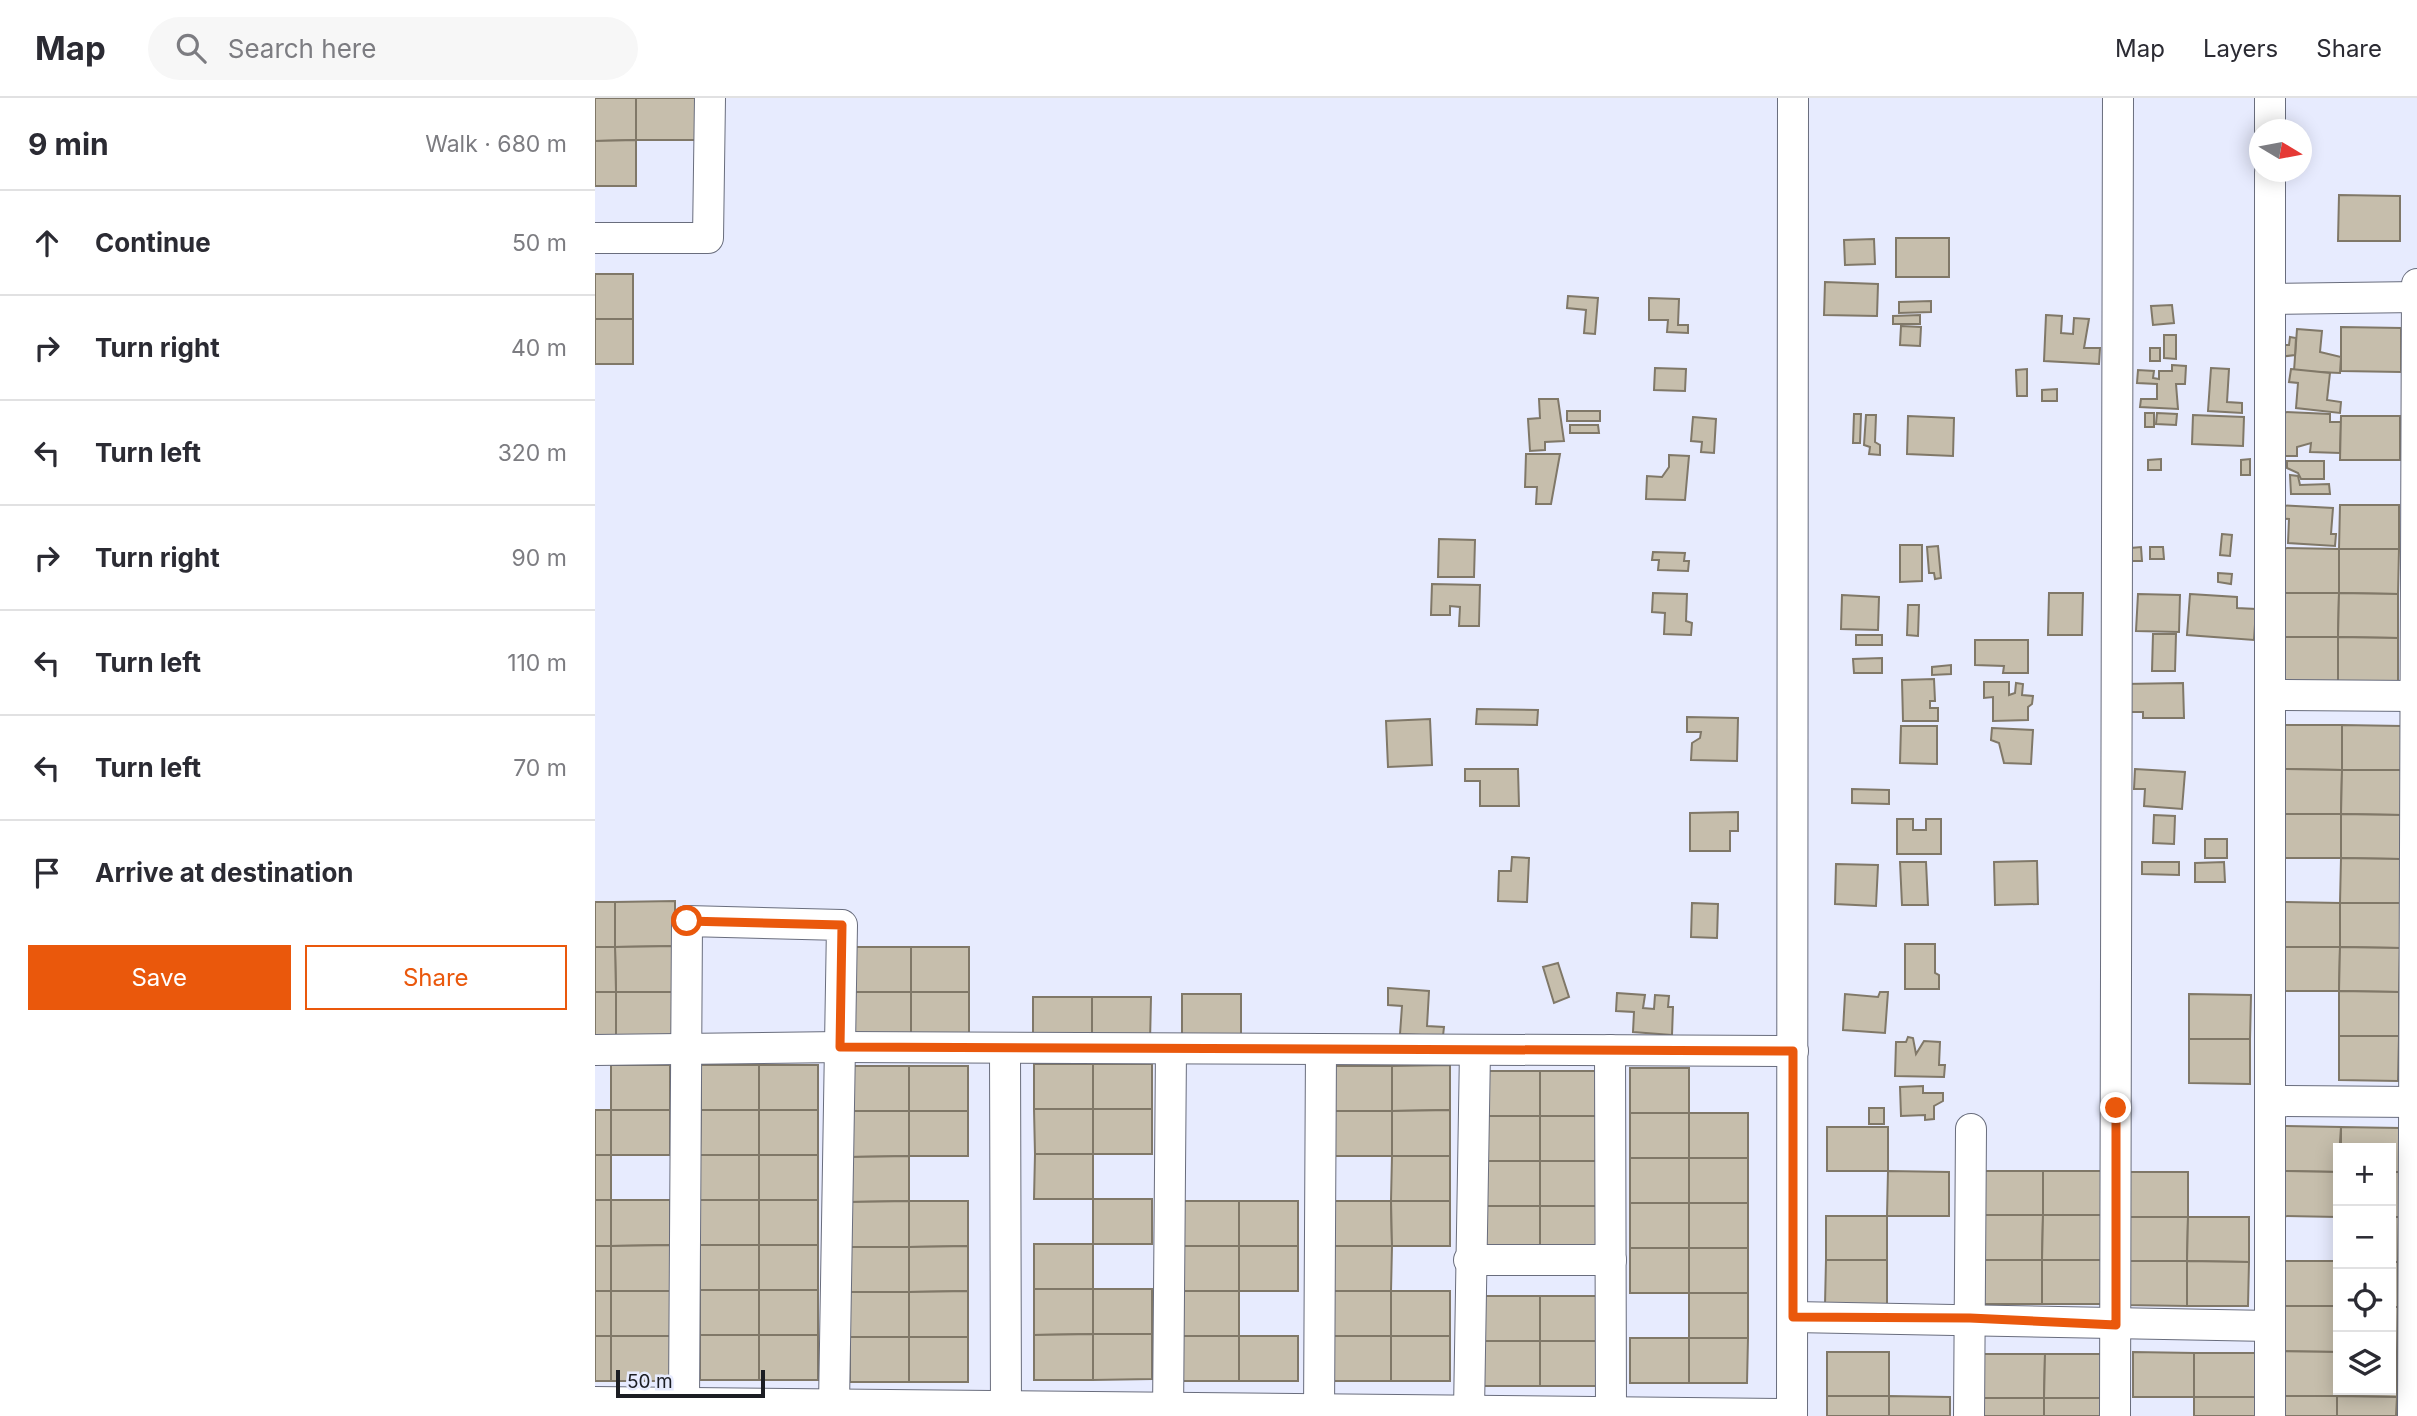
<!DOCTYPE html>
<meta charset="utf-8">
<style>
:root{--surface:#fff;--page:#f7f7f7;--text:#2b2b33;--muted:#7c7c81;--line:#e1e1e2;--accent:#ea580c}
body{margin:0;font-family:Inter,sans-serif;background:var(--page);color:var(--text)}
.controls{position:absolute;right:21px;bottom:21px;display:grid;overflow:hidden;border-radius:0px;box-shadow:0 4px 18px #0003}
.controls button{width:63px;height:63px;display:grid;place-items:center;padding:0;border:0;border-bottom:2px solid var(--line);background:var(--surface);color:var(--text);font:35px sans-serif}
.compass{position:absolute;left:1654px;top:21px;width:63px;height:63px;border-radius:50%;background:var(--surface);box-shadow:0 4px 18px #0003;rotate:100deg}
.scale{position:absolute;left:21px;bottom:18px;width:149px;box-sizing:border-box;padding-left:7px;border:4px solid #1b1d23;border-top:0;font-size:19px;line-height:24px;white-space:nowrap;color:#1b1d23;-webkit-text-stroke:5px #e7ebfe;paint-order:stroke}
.stop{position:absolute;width:21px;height:21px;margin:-16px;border:5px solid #ea580c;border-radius:50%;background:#fff}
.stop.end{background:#ea580c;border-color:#fff;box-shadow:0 2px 7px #0008}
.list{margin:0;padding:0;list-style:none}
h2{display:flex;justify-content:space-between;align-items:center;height:91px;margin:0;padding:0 28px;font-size:30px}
h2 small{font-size:23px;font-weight:400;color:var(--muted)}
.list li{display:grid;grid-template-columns:46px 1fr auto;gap:21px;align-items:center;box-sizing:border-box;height:105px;padding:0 28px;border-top:2px solid var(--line)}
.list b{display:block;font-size:26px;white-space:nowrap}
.list em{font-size:23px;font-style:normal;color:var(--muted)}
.actions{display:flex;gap:14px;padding:21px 28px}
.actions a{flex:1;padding:16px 0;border:2px solid var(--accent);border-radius:0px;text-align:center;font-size:24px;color:var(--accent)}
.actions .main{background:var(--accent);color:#fff}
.icon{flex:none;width:38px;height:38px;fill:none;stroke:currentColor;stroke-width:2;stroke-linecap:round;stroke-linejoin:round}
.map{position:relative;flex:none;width:1822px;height:1318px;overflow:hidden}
header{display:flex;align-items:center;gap:42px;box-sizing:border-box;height:98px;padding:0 35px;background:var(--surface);border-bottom:2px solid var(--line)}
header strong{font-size:33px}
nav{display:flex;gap:38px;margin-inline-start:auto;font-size:24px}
.search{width:490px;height:63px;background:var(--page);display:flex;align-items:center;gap:18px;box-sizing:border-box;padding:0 24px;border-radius:38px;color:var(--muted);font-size:26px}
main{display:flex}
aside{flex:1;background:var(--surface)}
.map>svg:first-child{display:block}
.building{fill:#c6beac;stroke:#807868;stroke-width:2}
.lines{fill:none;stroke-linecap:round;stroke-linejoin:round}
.minor-casing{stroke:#696d7d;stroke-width:32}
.minor{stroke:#fff;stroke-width:30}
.route{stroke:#ea580c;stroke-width:9}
</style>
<header>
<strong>Map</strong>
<div class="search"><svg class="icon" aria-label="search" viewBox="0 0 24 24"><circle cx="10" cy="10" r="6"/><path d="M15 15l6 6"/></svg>Search here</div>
<nav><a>Map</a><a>Layers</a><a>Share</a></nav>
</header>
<main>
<aside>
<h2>9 min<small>Walk · 680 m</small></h2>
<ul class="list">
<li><svg class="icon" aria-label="ahead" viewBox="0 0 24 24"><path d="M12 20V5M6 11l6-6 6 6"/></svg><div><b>Continue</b></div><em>50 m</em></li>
<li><svg class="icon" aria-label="right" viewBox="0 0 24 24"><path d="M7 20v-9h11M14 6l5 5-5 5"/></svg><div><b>Turn right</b></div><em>40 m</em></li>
<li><svg class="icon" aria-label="left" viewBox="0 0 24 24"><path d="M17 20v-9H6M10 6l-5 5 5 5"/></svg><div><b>Turn left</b></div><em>320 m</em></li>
<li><svg class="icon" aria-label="right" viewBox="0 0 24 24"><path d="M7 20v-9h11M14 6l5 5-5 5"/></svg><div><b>Turn right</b></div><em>90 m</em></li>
<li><svg class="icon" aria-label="left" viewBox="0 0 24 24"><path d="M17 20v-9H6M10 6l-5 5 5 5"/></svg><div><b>Turn left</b></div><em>110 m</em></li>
<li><svg class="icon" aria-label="left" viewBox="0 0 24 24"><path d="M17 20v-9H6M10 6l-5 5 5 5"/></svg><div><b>Turn left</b></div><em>70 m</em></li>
<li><svg class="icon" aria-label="arrive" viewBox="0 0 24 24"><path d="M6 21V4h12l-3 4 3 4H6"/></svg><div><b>Arrive at destination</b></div></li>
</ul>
<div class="actions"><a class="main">Save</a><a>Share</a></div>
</aside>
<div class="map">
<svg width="1822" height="1318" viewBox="0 0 1822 1318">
<rect width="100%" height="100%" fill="#e7ebfe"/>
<g class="building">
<path d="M0 0H41V42L0 43Z"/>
<path d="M41 0H100L101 42H41Z"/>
<path d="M41 42V88H0V43Z"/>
<path d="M1744 97 1805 98V143H1743Z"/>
<rect x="1301" y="140" width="53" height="39"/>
<path d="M1279 141 1280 166 1250 167 1249 142Z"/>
<rect x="0" y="176" width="38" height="45"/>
<path d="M1230 184 1283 186 1282 218 1229 217Z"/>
<path d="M973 198 1003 200 1000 236 989 235 991 212 972 210Z"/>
<path d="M1054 200 1084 201 1083 227H1093V235L1072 234 1073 222H1054Z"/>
<path d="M1336 203V214L1304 215V204Z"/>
<path d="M1577 207 1579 225 1558 227 1556 208Z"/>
<path d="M1325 217V226H1298V218Z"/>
<path d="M1451 217 1467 218 1466 235 1478 236 1479 220 1494 221 1489 250H1505L1504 266 1449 263Z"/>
<rect x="0" y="221" width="38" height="45"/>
<path d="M1306 228 1326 229 1325 248 1305 247Z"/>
<path d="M1746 229 1806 230V274L1746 273Z"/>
<path d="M1702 231 1727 233 1725 254 1746 259 1745 275 1699 273Z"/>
<path d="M1569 237H1581V261L1569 260Z"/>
<path d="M1695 239 1701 240 1700 257 1684 259 1687 247H1694Z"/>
<rect x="1555" y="250" width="10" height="13"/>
<path d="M1577 267 1591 268 1590 286H1581L1583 311 1545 309 1546 301H1562V286L1542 285 1543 272 1559 273 1558 280 1564 281V273H1577Z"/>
<path d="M1060 270 1091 271 1090 293 1059 292Z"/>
<path d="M1616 270 1634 271 1632 304 1647 305V315L1613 313Z"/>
<path d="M1432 271V298H1422L1421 272Z"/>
<path d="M1696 271 1735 275 1732 302 1746 304 1745 315 1701 310 1703 285 1694 284Z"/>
<path d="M1462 291V303H1447V292Z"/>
<path d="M944 301H963L969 343 950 344V352L935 353 933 321 945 320Z"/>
<rect x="972" y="313" width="33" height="10"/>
<path d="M1689 314 1735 316V324H1746L1745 355 1715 354 1716 345 1702 349V358H1687Z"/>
<rect x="1550" y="315" width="9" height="14"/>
<path d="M1562 315 1582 316 1581 327 1561 326Z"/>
<path d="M1259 316H1266L1265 345H1258Z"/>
<path d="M1271 317H1281L1280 344 1285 347V357L1274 356 1275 349 1269 347Z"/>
<path d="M1598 317 1649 319 1648 348 1597 346Z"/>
<path d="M1313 318 1359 320 1358 358 1312 356Z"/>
<path d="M1746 318H1805V362H1745Z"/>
<path d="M1098 319 1121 321 1119 355 1106 354 1107 344 1096 343Z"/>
<path d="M975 327H1003L1004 335H975Z"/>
<path d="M931 356H965L956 406H941L942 389H930Z"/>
<path d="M1074 357 1094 358 1090 402 1051 401 1052 378 1067 379 1074 369Z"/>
<path d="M1566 361V372H1553V362Z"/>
<path d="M1655 361V377H1646V362Z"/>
<path d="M1692 363H1729V381H1706L1703 375 1692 370Z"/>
<path d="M1695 377 1703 378 1705 387 1734 386 1735 396H1696Z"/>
<path d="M1681 407 1738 410 1736 436H1741L1740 448 1693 445 1694 421 1680 420Z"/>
<path d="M1745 407H1804V451H1744Z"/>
<path d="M1627 436 1637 437 1635 458 1625 457Z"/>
<path d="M844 441 880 442 879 479H843Z"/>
<path d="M1305 447H1327V483L1305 484Z"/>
<path d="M1343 448 1346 480 1340 481 1339 475H1334L1332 449Z"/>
<path d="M1546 449 1547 463H1537L1536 450Z"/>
<path d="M1555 449H1568L1569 461H1555Z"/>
<path d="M1684 450 1744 451V495H1684Z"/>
<path d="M1744 451H1804L1803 496 1744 495Z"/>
<path d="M1058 454 1090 455 1089 463H1094L1093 473 1063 472 1064 462H1057Z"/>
<path d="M1623 475 1637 476 1636 486 1623 484Z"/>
<path d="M837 486 885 487 884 528H864L865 509 855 508V517H836Z"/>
<path d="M1058 495 1092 496 1091 523 1097 525 1096 537 1069 536 1070 515 1057 514Z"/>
<path d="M1454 495H1488L1487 537H1453Z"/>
<path d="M1684 495H1744L1743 539H1684Z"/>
<path d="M1744 495 1803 496V540L1743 539Z"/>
<path d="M1543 496 1585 497 1584 534 1541 533Z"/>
<path d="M1595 496 1642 499V510L1661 511 1659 542 1592 537Z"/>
<path d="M1247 497 1284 499 1283 532 1246 531Z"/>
<path d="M1313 507H1324L1323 538 1312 537Z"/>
<path d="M1558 536H1581L1580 573H1557Z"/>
<rect x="1261" y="537" width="26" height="10"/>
<path d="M1684 539H1743V584L1683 583Z"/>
<path d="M1743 539 1803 540V584H1743Z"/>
<path d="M1380 542H1433V575H1408L1409 568 1380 567Z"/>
<path d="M1287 560V575H1259L1258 561Z"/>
<path d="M1356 567V576L1337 577V569Z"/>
<path d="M1339 581 1340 603H1335V610H1343V623H1308L1307 582Z"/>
<path d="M1389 584H1414V597L1420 595 1421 585 1428 586 1427 597 1438 598 1437 606 1433 609V622L1398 623V599L1389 600Z"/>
<path d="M1588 585 1589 620H1548V614H1529V586Z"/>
<path d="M882 611 943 612 942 627 881 626Z"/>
<path d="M1092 619 1143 620 1142 663 1096 662 1097 645 1105 640 1106 634H1092Z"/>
<path d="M835 621 837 667 793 669 791 623Z"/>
<path d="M1687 627H1747V672L1687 671Z"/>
<path d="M1747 627 1807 628 1806 672H1747Z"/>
<path d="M1306 628H1342V666L1305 665Z"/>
<path d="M1397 630 1438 632 1436 666 1409 665 1404 645 1396 642Z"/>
<path d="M870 671H923L924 708H885V683H870Z"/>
<path d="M1540 671 1590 674 1587 711 1549 708 1550 691H1539Z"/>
<path d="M1687 671 1747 672 1746 716H1686Z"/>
<path d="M1747 672H1806V717L1746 716Z"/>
<path d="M1257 691 1294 692V706L1257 705Z"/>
<path d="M1143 714V733H1135V753H1095V715Z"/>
<rect x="1686" y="716" width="60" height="44"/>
<path d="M1746 716 1806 717 1805 761 1746 760Z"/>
<path d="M1559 717 1580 718 1579 746 1558 745Z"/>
<path d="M1302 721H1318V732H1331V721H1346V756H1302Z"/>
<rect x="1610" y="741" width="22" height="19"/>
<path d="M917 759 934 760 932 804 903 803 904 773H916Z"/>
<path d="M1746 760 1805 761V805H1745Z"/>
<path d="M1442 763 1443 806 1400 807 1399 764Z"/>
<path d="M1305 764H1331L1333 807H1307Z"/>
<path d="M1547 764H1584V777L1547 776Z"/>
<path d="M1629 764 1630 784H1600V765Z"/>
<path d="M1241 766 1283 767 1281 808 1240 806Z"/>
<path d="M80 803V848L20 849V804Z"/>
<rect x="0" y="804" width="20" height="45"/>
<path d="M1686 804 1745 805V849H1685Z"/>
<path d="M1097 805 1123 806 1122 840 1096 839Z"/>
<path d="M1745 805H1805V850L1745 849Z"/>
<path d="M1310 846H1340V875L1344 877V891H1310Z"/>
<path d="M80 848V894H21L20 849Z"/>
<path d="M0 849H20L21 894H0Z"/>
<rect x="257" y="849" width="59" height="45"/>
<rect x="316" y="849" width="58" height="45"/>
<path d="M1685 849H1745L1744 893H1685Z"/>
<path d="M1745 849 1805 850 1804 894 1744 893Z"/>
<path d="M963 865 974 899 959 905 948 869Z"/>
<path d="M793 890 834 893 832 928 849 929 848 938 805 936 807 908 793 907Z"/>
<path d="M1744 893 1804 894V938H1744Z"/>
<rect x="0" y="894" width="21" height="45"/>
<rect x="21" y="894" width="59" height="45"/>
<rect x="257" y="894" width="59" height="45"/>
<rect x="316" y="894" width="58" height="45"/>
<path d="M1285 894H1293L1290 935 1248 932 1250 896 1283 899Z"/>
<path d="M1022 895 1050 897 1048 910 1059 911 1060 897 1074 898 1073 909H1078L1077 937 1038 934 1039 914 1021 913Z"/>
<rect x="587" y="896" width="59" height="45"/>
<path d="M1594 896 1656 897 1655 941H1594Z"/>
<rect x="438" y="899" width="59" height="45"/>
<path d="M497 899H556L555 944H497Z"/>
<path d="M1744 938H1804L1803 983 1744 982Z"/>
<path d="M1313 939 1318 940 1321 956 1329 943 1345 944 1344 967H1350L1349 979 1300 978 1301 944H1311Z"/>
<path d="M1594 941H1655V986L1594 985Z"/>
<rect x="439" y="966" width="59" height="45"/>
<rect x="498" y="966" width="59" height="45"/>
<rect x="16" y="967" width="59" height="45"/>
<rect x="106" y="967" width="58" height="45"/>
<rect x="164" y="967" width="59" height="45"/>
<path d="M855 967V1012L797 1013V968Z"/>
<rect x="256" y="968" width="58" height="45"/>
<rect x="314" y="968" width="59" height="45"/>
<rect x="738" y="968" width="59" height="45"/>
<rect x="1035" y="970" width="59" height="45"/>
<rect x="886" y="973" width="59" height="45"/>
<rect x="945" y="973" width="59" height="45"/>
<path d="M1328 988V995H1348V1003L1339 1008V1021L1330 1022V1017L1306 1018 1305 989Z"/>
<rect x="1274" y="1010" width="15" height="16"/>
<path d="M439 1011H498V1056H440Z"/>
<rect x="498" y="1011" width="59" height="45"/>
<rect x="0" y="1012" width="16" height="45"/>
<rect x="16" y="1012" width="59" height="45"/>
<path d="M106 1012H164V1057H105Z"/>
<rect x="164" y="1012" width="59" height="45"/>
<path d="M855 1012V1058H797V1013Z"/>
<path d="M256 1013H314V1058L255 1059Z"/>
<rect x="314" y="1013" width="59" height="45"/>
<rect x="738" y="1013" width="59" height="45"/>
<rect x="1035" y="1015" width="59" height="45"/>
<rect x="1094" y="1015" width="59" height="45"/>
<rect x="886" y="1018" width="59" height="45"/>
<rect x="945" y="1018" width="59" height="45"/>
<path d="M1686 1028 1746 1029 1743 1074 1686 1073Z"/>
<rect x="1232" y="1029" width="61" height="44"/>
<path d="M1746 1029 1805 1030V1074H1796V1050H1746Z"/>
<path d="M440 1056H498V1101H439Z"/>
<rect x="0" y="1057" width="16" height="45"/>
<rect x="105" y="1057" width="59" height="45"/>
<rect x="164" y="1057" width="59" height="45"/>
<path d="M314 1058V1103L255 1104V1059Z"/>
<path d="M797 1058H855V1103H796Z"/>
<rect x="1035" y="1060" width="59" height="45"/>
<rect x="1094" y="1060" width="59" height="45"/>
<rect x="886" y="1063" width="59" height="45"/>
<rect x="945" y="1063" width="59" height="45"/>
<path d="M1293 1073 1354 1074V1118H1292Z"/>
<rect x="1386" y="1073" width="62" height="44"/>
<rect x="1448" y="1073" width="61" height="44"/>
<path d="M1686 1073 1743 1074V1119L1685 1118Z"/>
<rect x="1532" y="1074" width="61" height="45"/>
<path d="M1796 1074H1805L1804 1119H1796Z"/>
<rect x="498" y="1101" width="59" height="45"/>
<rect x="0" y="1102" width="16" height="46"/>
<path d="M16 1102H75V1147L16 1148Z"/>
<rect x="105" y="1102" width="59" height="45"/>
<rect x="164" y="1102" width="59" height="45"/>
<path d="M314 1103V1149H256L255 1104Z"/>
<path d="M314 1103H373V1148L314 1149Z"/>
<rect x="586" y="1103" width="58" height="45"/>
<rect x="644" y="1103" width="59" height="45"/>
<path d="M738 1103H796L797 1148H738Z"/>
<path d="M796 1103H855V1148H797Z"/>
<rect x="1035" y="1105" width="59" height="45"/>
<rect x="1094" y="1105" width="59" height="45"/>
<rect x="886" y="1108" width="59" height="45"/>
<rect x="945" y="1108" width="59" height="45"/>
<path d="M1386 1117H1448L1447 1162H1386Z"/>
<path d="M1448 1117H1509V1162H1447Z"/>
<rect x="1231" y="1118" width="61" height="44"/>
<path d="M1532 1119H1593L1592 1163H1531Z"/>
<path d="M1593 1119H1654V1164L1592 1163Z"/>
<path d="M1796 1119H1804L1803 1164H1796Z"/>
<rect x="439" y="1146" width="59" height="45"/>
<path d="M75 1147 76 1193H16V1148Z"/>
<rect x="105" y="1147" width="59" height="45"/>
<rect x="164" y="1147" width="59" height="45"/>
<rect x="0" y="1148" width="16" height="45"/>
<path d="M373 1148V1193L314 1194V1149Z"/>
<rect x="586" y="1148" width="58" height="45"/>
<rect x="644" y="1148" width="59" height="45"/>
<path d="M738 1148H797L796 1193H738Z"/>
<path d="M256 1149H314V1194H255Z"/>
<rect x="1035" y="1150" width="59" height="45"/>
<rect x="1094" y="1150" width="59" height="45"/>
<path d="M1231 1162H1292V1207H1230Z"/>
<rect x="1386" y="1162" width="61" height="44"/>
<path d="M1447 1162H1509L1508 1206H1447Z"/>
<path d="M1531 1163H1592V1208L1531 1207Z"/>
<path d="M1592 1163 1654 1164 1653 1208H1592Z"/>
<rect x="1684" y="1163" width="59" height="45"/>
<rect x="1796" y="1164" width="7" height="45"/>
<path d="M439 1191H498V1236L439 1237Z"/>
<rect x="498" y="1191" width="59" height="45"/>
<rect x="105" y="1192" width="59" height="45"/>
<rect x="164" y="1192" width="59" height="45"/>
<rect x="0" y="1193" width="16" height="45"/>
<rect x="16" y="1193" width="60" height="45"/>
<path d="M373 1193V1239H314V1194Z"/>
<path d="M586 1193H644V1238H585Z"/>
<rect x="738" y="1193" width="58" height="45"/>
<rect x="796" y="1193" width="59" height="45"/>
<rect x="255" y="1194" width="59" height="45"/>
<rect x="1094" y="1195" width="59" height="45"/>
<rect x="886" y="1198" width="59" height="45"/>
<path d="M945 1198H1003L1004 1243H945Z"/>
<path d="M1684 1208H1743V1254L1683 1253Z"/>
<path d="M1796 1209H1803L1802 1254H1796Z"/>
<path d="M498 1236V1282H439V1237Z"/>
<path d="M498 1236H557V1281L498 1282Z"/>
<rect x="105" y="1237" width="59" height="45"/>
<rect x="164" y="1237" width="59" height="45"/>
<rect x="0" y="1238" width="16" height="45"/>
<rect x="16" y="1238" width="60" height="45"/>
<path d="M585 1238H644V1283H586Z"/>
<rect x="644" y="1238" width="59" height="45"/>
<rect x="738" y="1238" width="58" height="45"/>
<rect x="796" y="1238" width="59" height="45"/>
<rect x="255" y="1239" width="59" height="45"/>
<rect x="314" y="1239" width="59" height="45"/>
<rect x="1035" y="1240" width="59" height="45"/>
<path d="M1094 1240H1153L1152 1285H1094Z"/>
<rect x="886" y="1243" width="59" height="45"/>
<rect x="945" y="1243" width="59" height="45"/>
<path d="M1683 1253 1743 1254 1742 1298H1683Z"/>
<rect x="1232" y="1254" width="62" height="44"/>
<path d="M1538 1254 1599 1255V1299H1538Z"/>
<path d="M1743 1254V1292H1796V1254H1802V1299L1742 1298Z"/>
<rect x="1599" y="1255" width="62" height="44"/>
<path d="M1388 1256H1450L1449 1300H1388Z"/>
<path d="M1450 1256H1511V1300H1449Z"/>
<rect x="1232" y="1298" width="62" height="20"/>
<path d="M1294 1298 1355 1299V1318H1294Z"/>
<path d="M1683 1298H1742V1318H1682Z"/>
<path d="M1742 1298 1802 1299 1801 1318H1742Z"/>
<path d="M1599 1299H1661L1660 1318H1599Z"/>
<rect x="1388" y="1300" width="61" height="18"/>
<path d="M1449 1300H1511L1510 1318H1449Z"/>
</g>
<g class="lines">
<g class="minor-casing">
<g id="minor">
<path d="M1675 32V0"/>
<path d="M0 140H113L115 0"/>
<path d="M1675 201 1822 199"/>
<path d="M1675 597 1820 598"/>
<path d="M410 950 411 1318"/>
<path d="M0 952 245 949 1198 953"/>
<path d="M1015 952 1016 1314"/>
<path d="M1675 1003 1819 1004"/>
<path d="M874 1162H1016"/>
<path d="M1198 1219 1675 1228"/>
<path d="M0 1304 1197 1316"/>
<path d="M89 1304 92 823 247 827 239 1306"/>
<path d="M874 1313 880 952"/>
<path d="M573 1318 576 951"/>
<path d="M724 1318 726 951"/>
<path d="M1197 1318 1198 0"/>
<path d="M1374 1318 1376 1031"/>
<path d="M1520 1318 1523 0"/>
<path d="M1675 1318V74"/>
<path d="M1818 1318 1822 186"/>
</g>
</g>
<use href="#minor" class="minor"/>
</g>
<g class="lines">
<path class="route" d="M92 823 247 827 245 949 1198 953V1219L1375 1220 1521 1227V1010"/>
</g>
</svg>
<div class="controls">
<button>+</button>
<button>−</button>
<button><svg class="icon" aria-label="locate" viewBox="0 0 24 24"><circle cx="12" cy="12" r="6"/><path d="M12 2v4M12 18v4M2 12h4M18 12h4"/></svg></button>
<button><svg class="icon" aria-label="layers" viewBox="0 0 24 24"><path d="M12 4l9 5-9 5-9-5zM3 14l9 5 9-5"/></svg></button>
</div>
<svg class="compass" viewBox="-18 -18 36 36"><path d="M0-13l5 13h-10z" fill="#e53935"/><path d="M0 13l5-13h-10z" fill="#7c7c81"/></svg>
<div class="scale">50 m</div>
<div class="stop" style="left:92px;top:823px"></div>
<div class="stop end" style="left:1521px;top:1010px"></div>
</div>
</main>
